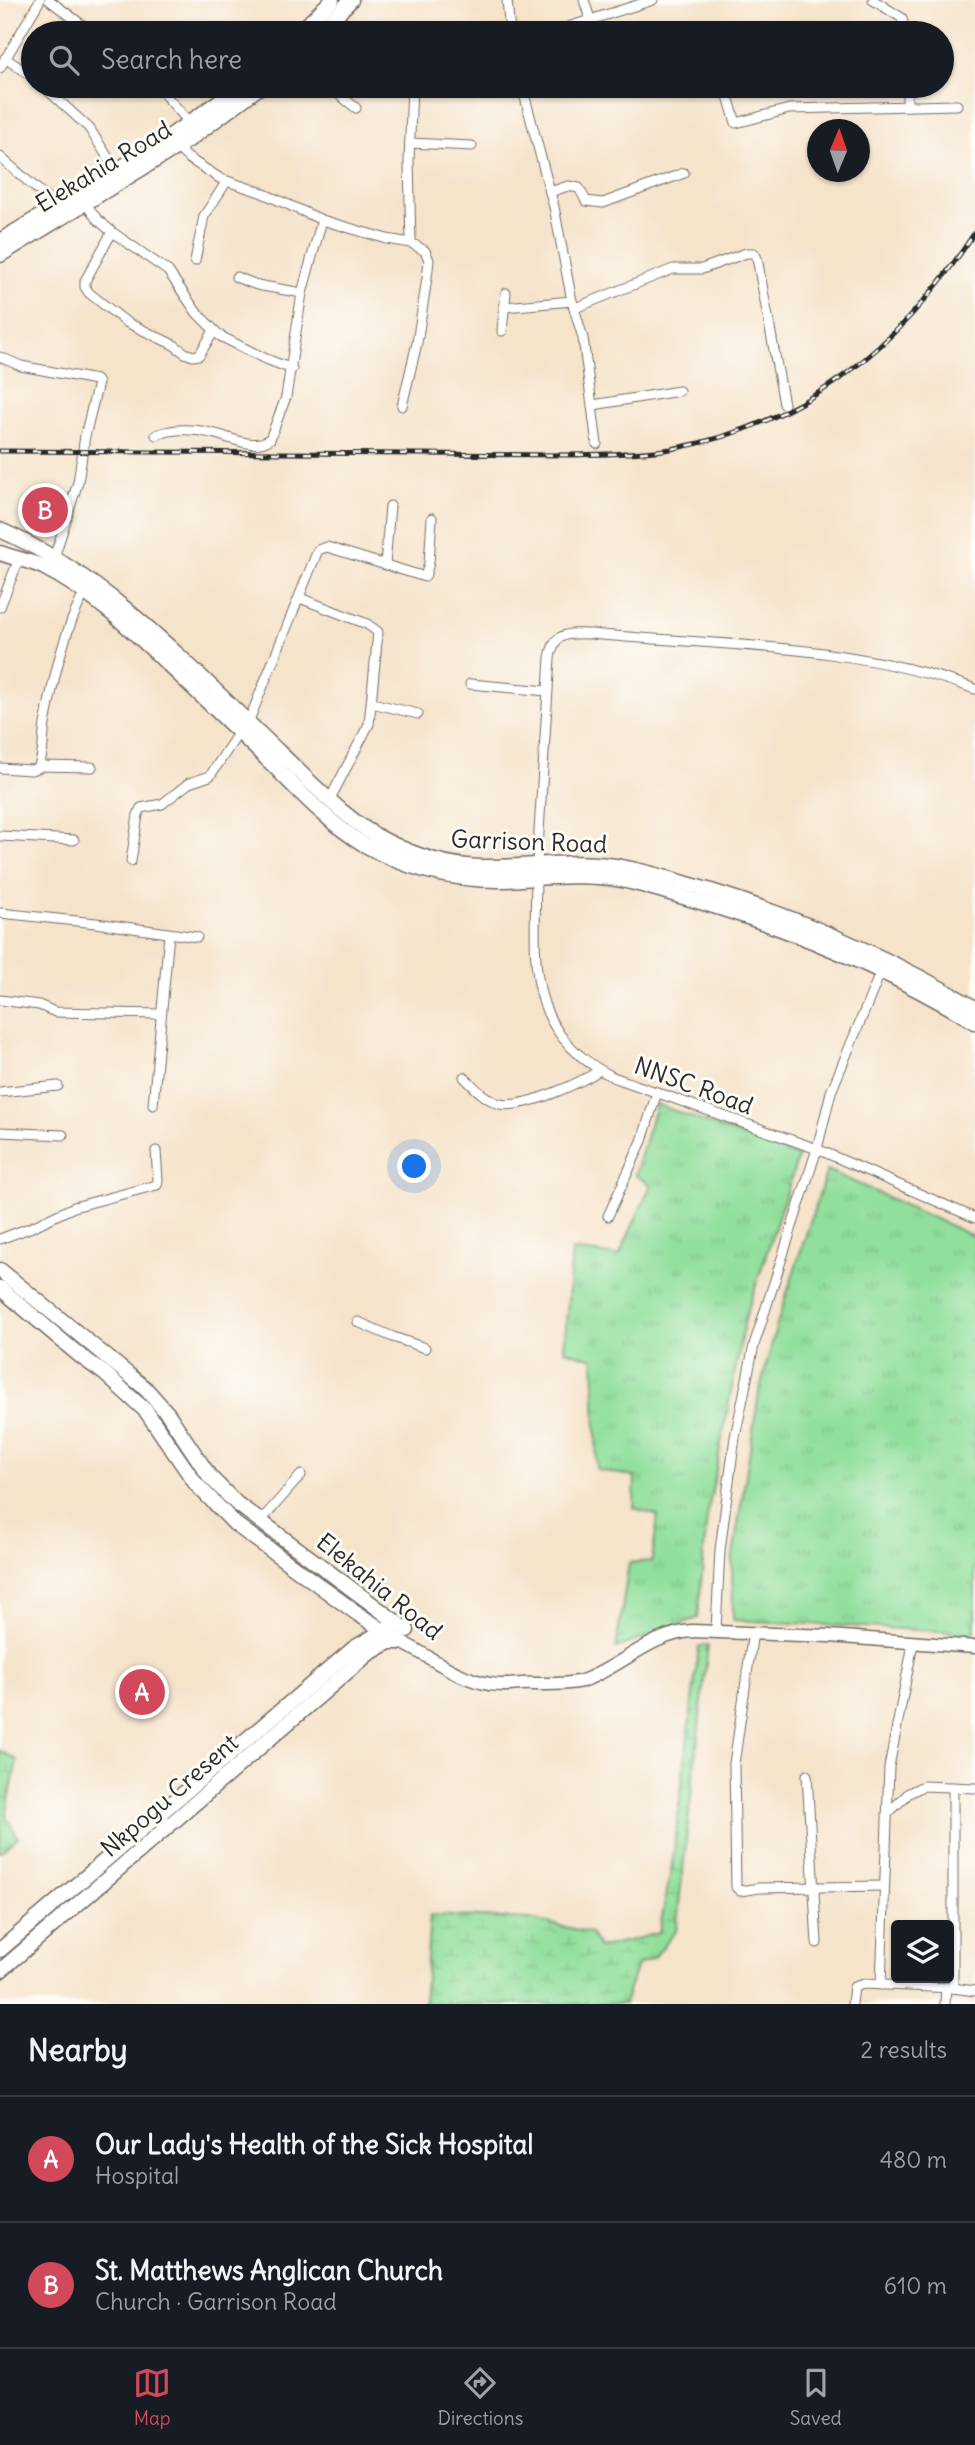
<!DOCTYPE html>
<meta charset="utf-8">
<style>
:root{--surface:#171b24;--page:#242831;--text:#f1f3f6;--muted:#9ea1a6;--line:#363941;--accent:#d1495b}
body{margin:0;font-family:Delius,sans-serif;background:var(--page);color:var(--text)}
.controls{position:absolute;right:21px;bottom:21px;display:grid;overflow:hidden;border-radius:7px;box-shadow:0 2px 5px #0004}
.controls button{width:63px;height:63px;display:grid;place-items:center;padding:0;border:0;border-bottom:2px solid var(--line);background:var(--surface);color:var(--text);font:35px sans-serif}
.compass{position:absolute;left:807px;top:119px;width:63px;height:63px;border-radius:50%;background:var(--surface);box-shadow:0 2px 5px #0004;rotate:2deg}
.you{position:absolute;left:415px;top:1167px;width:24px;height:24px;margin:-18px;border:5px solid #fff;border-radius:50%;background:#1a73e8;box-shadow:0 0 0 10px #1a73e833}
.badge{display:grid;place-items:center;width:46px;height:46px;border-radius:50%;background:var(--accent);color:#fff;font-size:23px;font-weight:700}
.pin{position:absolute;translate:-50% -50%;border:4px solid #fff;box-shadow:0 2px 7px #0006}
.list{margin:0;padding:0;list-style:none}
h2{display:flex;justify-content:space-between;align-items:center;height:91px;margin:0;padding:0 28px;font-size:30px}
h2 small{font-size:23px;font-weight:400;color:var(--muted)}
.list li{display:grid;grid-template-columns:46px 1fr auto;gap:21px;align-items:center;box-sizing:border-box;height:126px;padding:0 28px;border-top:2px solid var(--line)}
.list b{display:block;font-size:26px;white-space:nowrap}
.list p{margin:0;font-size:23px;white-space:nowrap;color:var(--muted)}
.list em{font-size:23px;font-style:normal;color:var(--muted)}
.icon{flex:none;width:38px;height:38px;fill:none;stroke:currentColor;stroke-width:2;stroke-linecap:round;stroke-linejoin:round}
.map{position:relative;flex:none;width:975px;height:2004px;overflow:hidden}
.search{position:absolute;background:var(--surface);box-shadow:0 2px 5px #0004;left:21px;right:21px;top:21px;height:77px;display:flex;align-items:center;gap:18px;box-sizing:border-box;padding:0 24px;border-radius:38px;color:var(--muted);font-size:26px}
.sheet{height:343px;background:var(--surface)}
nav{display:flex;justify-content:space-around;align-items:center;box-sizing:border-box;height:98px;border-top:2px solid var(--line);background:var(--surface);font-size:19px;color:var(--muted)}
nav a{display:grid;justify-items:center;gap:4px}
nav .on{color:var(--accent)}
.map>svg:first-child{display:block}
.grass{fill:url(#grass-tufts);stroke:#5e8564;stroke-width:2}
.wetland{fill:url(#wetland-marsh);stroke:#5e8564;stroke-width:2}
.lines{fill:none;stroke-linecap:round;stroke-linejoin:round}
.street-casing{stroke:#726b63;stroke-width:11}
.secondary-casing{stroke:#726b63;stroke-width:15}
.primary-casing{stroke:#726b63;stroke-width:17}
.street{stroke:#fff;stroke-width:9}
.secondary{stroke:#fff;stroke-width:12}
.primary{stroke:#fff;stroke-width:14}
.rail-casing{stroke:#2b2b2b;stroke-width:5}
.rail{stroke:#fdfcf7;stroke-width:2.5;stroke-dasharray:8;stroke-linecap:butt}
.labels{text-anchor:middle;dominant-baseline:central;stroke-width:6;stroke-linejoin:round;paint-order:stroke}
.street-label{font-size:24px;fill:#2b2b2b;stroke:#fdfcf7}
</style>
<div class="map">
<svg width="975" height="2004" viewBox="0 0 975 2004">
<defs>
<pattern id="grass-tufts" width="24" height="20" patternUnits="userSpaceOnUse" patternTransform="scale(1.75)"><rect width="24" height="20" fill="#91df9c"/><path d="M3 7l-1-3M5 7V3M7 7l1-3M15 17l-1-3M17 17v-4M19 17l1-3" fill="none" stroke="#7dc087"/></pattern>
<pattern id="wetland-marsh" width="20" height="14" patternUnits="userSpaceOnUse" patternTransform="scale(1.75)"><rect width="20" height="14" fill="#91df9c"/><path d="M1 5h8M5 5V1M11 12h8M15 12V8" fill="none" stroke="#7dc087"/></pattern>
</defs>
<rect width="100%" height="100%" fill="#fdfcf7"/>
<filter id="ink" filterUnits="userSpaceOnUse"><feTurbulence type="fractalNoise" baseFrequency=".0143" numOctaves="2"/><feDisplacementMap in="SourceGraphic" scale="14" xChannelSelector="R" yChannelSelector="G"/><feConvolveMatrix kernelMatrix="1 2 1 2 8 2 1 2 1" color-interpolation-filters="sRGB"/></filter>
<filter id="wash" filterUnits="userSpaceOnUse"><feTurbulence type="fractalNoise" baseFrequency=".00686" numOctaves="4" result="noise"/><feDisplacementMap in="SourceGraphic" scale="28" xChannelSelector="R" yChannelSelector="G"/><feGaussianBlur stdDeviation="1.57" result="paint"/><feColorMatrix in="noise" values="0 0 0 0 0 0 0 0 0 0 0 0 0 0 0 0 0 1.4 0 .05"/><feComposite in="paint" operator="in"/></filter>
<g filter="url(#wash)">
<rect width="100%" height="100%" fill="#f5e3ca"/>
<g class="grass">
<path d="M656 1104 798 1157 745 1319 707 1517 698 1618 616 1648 629 1563 652 1561 658 1516 634 1508 635 1477 597 1470 594 1359 564 1350 572 1250 619 1256 651 1185 635 1175Z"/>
<path d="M827 1170 975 1237V1633L733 1620 732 1562 759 1393 777 1324Z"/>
</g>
<g class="wetland">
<path d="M699 1646H708L676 1931 654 1958 637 1965 624 2004H424L430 1915 530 1919 590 1933 599 1948 659 1933 672 1865Z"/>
<path d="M0 1751 17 1760 6 1816 18 1837 2 1852H0Z"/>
</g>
</g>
<g filter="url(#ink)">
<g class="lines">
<g class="street-casing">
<g id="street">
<path d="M49 0 93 33"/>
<path d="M507 0 510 33"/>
<path d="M584 0 590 19"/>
<path d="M873 0 902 18 905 33"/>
<path d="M549 33 653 0"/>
<path d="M5 58 33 77"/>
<path d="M0 68 40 0"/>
<path d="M43 86 89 128 116 170"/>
<path d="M157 86 190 123"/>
<path d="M328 86 356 108"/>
<path d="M522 86 554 207 572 301 583 338 597 444"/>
<path d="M725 86 736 123 789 109 957 105"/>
<path d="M907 86V106"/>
<path d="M410 143 472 146"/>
<path d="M177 148 188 158 221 179 260 192 322 220 387 239 411 243 425 251 429 260 427 278 417 343 402 406"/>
<path d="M0 157 60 209"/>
<path d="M550 192 568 186 579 188 586 201 603 203 684 173"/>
<path d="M83 200 97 219 112 232 168 271 197 313 220 336 266 359 292 369"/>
<path d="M112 232 85 281V287L89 293 126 322 174 345 185 353 193 356 199 355 214 331"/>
<path d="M411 243 409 161 412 86"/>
<path d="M195 261 204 216 227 181"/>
<path d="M236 277 257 285 302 293"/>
<path d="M504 307 572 301"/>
<path d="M575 308 673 269H702L746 253H754L757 258 784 404"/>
<path d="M502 331 506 293"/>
<path d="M0 357 21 366 96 380 98 383 85 436 78 482 54 558"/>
<path d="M593 405 679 391"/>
<path d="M156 435C173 428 193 429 211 433 229 436 253 451 270 439L286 397 302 293 322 220"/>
<path d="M385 565 390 506"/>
<path d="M300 598 367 624 378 632 369 724 330 799"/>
<path d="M0 607 19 559"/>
<path d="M470 684 547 691"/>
<path d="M372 703 418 714"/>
<path d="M248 723 318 550 327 547 425 577 429 563 432 518"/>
<path d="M39 766 92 767"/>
<path d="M0 768 31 770 38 768C45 754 42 735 46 719 54 677 64 630 85 592"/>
<path d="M0 836 74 840"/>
<path d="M131 861 138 815 141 808 162 804 189 783 210 776 239 732"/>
<path d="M537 863 550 658C554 632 567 633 591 634 719 646 853 643 975 689"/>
<path d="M536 877C535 963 524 1032 613 1077L817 1149 975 1218"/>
<path d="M0 913 96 923 197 937"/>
<path d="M0 1000 39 1005 55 1012 160 1014"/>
<path d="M464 1077C474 1087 486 1100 500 1104 524 1109 580 1083 600 1070"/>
<path d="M0 1092 58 1086"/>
<path d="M153 1105 169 934"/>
<path d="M0 1132 63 1135"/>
<path d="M608 1216 642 1141 657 1092"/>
<path d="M0 1239 32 1227 74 1207 157 1185 158 1180 156 1151"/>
<path d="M358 1322 393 1337 425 1348"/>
<path d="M260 1522 301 1475"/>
<path d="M716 1630 720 1550 727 1496 735 1437 754 1345 817 1149 831 1092 881 971"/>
<path d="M753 1632 734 1764 736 1887 740 1891 759 1888 884 1886"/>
<path d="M807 1775 817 1943"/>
<path d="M887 1814 909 1793 923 1786 975 1788"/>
<path d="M881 1985 889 1767 913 1644"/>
<path d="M953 1988V1787"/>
<path d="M852 2004 854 1987 864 1984 953 1988 975 1991"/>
<path d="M945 2004 946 1987"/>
</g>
</g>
<g class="secondary-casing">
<path id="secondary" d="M401 1642C430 1656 457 1679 490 1684 505 1687 518 1683 533 1684 550 1684 566 1685 582 1681 621 1667 650 1634 692 1631L829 1636 975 1647"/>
</g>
<g class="primary-casing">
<g id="primary">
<path d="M299 33 332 0"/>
<path d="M319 33 351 0"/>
<path d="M0 241C81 191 165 145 239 86"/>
<path d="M0 255 190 139 261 86"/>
<path d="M0 530C111 578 193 671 280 753 313 784 347 822 388 842 416 856 449 866 480 867 526 868 568 859 615 866 647 871 677 881 708 890 802 919 890 958 975 1008"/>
<path d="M0 553C14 558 30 561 43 567 92 592 131 629 171 667 205 699 238 731 272 764 301 793 330 824 365 845 408 870 455 881 505 880 542 878 579 873 617 879 640 883 664 892 687 898 788 927 885 968 975 1022"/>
<path d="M0 1270 145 1388 168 1414 210 1477 236 1503 407 1630"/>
<path d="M0 1288 79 1355 104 1373 146 1411 196 1484 235 1524 358 1614 401 1642"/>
<path d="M0 1950 354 1648 388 1628"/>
<path d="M0 1971 368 1654 389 1642H401"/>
</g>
</g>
<use href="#street" class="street"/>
<use href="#secondary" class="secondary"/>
<use href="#primary" class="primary"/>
<g class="rail-casing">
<path id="rail" d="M0 451 570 455C604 454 638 454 671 449 807 425 902 344 975 232"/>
</g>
<use href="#rail" class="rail"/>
</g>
</g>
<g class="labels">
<g class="street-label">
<text transform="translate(103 166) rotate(-31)">Elekahia Road</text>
<text transform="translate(529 841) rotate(2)">Garrison Road</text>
<text transform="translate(694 1085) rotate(20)">NNSC Road</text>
<text transform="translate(380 1586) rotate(39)">Elekahia Road</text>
<text transform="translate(169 1795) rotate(-41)">Nkpogu Cresent</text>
</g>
</g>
</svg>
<div class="controls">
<button><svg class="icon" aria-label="layers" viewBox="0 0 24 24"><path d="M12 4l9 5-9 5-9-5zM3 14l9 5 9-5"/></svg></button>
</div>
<svg class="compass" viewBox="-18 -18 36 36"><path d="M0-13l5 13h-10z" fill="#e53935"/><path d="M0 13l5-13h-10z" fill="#9ea1a6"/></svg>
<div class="you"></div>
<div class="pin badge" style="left:142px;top:1692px">A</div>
<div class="pin badge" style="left:45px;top:510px">B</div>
<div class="search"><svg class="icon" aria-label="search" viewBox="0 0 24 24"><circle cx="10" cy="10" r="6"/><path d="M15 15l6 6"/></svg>Search here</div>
</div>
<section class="sheet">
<h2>Nearby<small>2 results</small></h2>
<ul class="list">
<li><span class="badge">A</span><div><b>Our Lady's Health of the Sick Hospital</b><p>Hospital</p></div><em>480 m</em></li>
<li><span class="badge">B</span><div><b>St. Matthews Anglican Church</b><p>Church · Garrison Road</p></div><em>610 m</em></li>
</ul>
</section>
<nav>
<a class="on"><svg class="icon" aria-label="map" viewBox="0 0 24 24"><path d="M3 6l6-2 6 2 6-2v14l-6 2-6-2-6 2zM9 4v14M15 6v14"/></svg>Map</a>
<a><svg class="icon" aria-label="directions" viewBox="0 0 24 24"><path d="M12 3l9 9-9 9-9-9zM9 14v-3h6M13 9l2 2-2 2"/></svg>Directions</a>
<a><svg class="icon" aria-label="saved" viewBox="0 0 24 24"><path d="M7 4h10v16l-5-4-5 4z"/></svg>Saved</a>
</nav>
